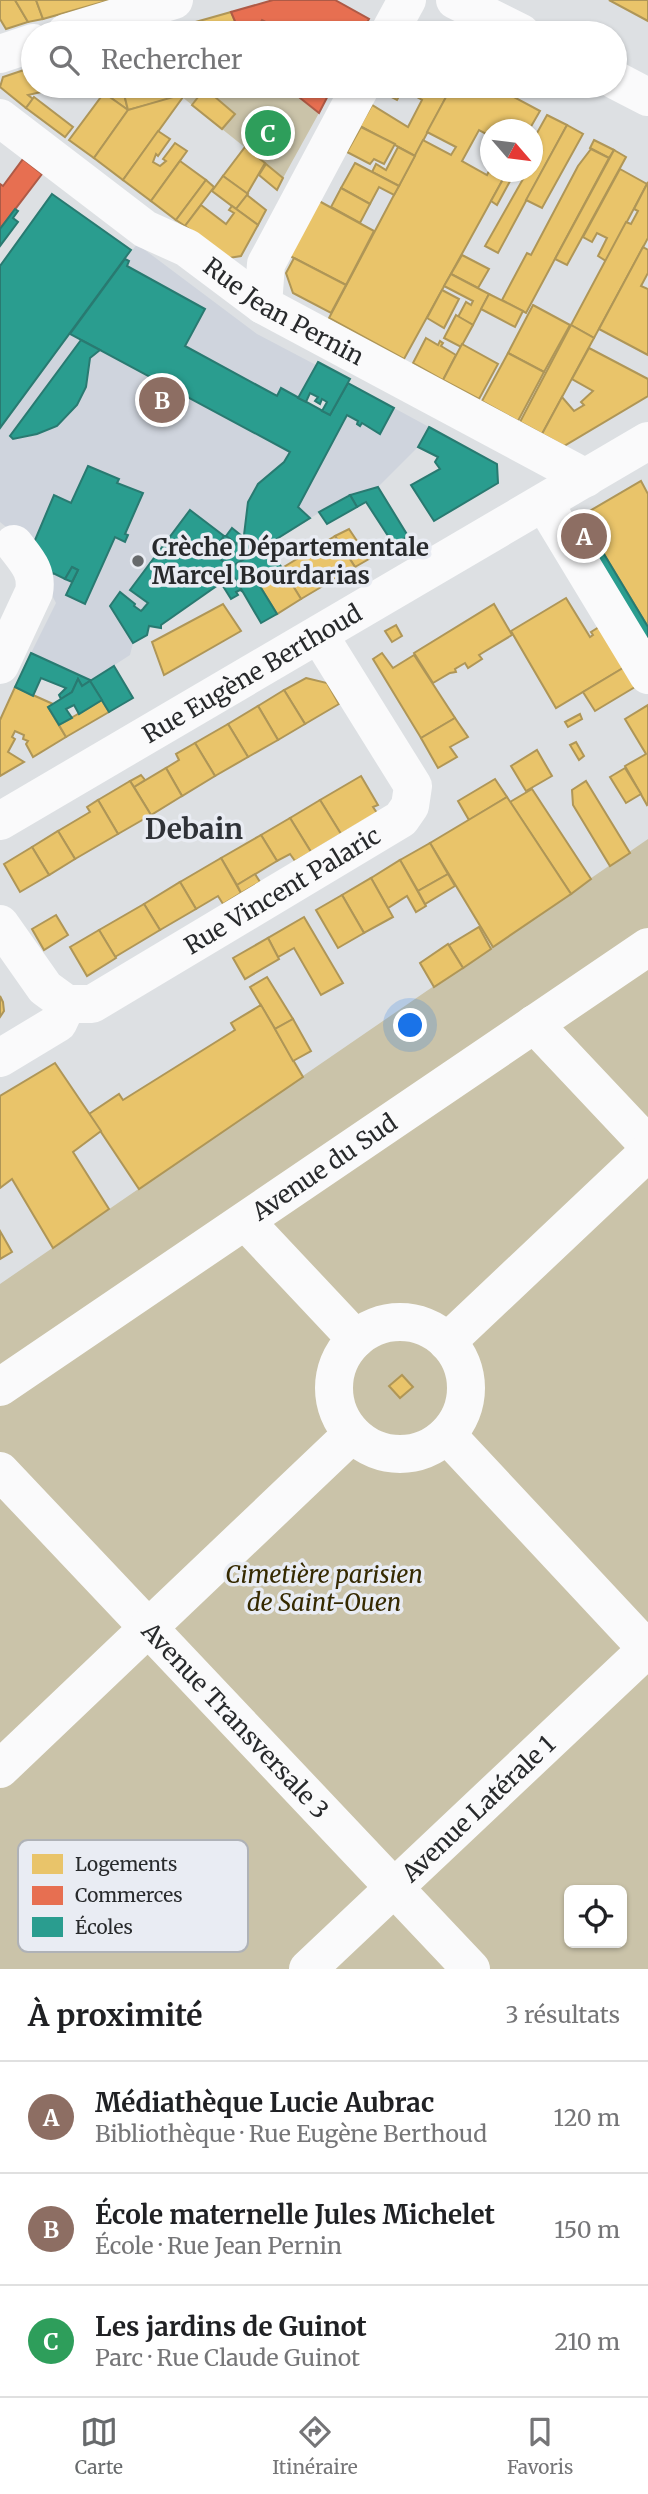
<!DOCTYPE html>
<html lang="fr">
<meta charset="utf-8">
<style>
:root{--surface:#fff;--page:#f2f2f2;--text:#202124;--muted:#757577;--line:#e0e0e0;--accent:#676a6c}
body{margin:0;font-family:Merriweather,serif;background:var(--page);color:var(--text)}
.controls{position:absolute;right:21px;bottom:21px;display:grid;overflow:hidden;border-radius:10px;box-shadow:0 2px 5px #0004}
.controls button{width:63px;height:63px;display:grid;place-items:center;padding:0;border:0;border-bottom:2px solid var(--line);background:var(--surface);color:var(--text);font:35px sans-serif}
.compass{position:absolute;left:480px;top:119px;width:63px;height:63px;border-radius:50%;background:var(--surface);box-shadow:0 2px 5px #0004;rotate:118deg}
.you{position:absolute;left:411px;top:1026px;width:24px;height:24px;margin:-18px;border:5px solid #fff;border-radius:50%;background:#1a73e8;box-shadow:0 0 0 10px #1a73e833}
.badge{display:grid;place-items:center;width:46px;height:46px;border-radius:50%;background:var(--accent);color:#fff;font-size:23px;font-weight:700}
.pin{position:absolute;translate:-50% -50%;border:4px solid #fff;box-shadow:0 2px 7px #0006}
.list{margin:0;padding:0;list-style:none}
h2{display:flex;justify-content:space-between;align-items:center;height:91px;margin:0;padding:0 28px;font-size:30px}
h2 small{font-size:23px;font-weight:400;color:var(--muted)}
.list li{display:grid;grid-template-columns:46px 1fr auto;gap:21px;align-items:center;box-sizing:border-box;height:112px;padding:0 28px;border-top:2px solid var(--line)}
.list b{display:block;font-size:26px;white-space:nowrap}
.list p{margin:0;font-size:23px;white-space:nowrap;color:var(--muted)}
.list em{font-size:23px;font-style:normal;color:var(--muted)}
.icon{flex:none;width:38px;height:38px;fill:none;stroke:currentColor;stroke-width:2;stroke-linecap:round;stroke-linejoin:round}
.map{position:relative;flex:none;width:648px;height:1969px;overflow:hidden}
.search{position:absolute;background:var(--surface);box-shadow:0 2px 5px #0004;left:21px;right:21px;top:21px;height:77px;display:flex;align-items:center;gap:18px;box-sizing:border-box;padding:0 24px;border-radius:38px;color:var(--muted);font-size:26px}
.sheet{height:427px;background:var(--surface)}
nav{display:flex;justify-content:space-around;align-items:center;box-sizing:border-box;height:98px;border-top:2px solid var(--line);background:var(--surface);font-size:19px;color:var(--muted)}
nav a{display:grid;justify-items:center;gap:4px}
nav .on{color:var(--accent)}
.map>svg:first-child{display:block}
.built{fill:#cfd4dd}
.green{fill:#cac3a9;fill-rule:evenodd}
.homes{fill:#e9c46a;stroke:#af9657;stroke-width:2}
.shops{fill:#e76f51;stroke:#ae5a46;stroke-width:2}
.schools{fill:#2a9d8f;stroke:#297a71;stroke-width:2}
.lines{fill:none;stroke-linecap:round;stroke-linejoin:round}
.minor{stroke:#fafafb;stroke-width:38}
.major{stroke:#fafafb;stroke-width:38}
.poi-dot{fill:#676a6c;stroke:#e9ecf3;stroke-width:2.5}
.labels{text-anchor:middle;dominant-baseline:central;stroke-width:7;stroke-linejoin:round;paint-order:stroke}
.street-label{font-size:24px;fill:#282a2c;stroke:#e9ecf3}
.poi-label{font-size:24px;font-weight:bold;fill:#282a2c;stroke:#e9ecf3;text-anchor:start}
.park-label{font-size:24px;font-style:italic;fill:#352900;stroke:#e9ecf3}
.quarter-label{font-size:28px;font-weight:bold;fill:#2f3237;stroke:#e9ecf3}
.key{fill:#e9ecf3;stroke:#afb2b7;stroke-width:2}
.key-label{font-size:19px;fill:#282a2c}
</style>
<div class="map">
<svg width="648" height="1969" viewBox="0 0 648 1969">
<rect width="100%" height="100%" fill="#dde0e3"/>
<path class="built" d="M137 244 257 334 316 365 299 398 330 415 348 383 429 427 418 447 378 487 348 495 231 567 221 583 161 625V628L149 626 147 635 133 643 130 655 90 681 31 653 56 603 30 552 32 548 0 522V428Z"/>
<g class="green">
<path d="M212 86H285L319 113 283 178 222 129 234 114 202 92 192 105 181 96Z"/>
<path d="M648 839V1969H0V1284ZM569 1890H622V1943H569Z"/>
</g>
<g class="homes">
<path d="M0 0H15L28 22 6 29 0 19Z"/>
<path d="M15 0H36L43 19 28 22Z"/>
<path d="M36 0H110L43 19Z"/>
<path d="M609 0H648V21Z"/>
<path d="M231 12 240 33 160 32Z"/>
<path d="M33 67V86H49L50 90 28 95 33 99 26 108 0 87 3 77Z"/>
<path d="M49 86H70L56 90 57 94 52 96Z"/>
<path d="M72 86H87V87L74 93Z"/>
<path d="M109 86H122L128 110 104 93Z"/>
<path d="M122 86H178L181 96 128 110Z"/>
<path d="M382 86H452L415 156 360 126 372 105 408 127 422 100 403 89 397 100 380 91Z"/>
<path d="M452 86H493L540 111 529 130H490V136L479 130 462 161 487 175 490 169V172H507L404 359 329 318 423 140 451 155 456 147 427 132Z"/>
<path d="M208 91 235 114 222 129 192 105 202 92Z"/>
<path d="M104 93 128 110 94 158 69 140Z"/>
<path d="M180 95 183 97 123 180 94 158 128 110Z"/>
<path d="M34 97 73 127 65 137 26 108Z"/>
<path d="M547 115 567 125 498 253 485 246 527 172H532V158L533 157 537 159 542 151 532 146V142Z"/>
<path d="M567 125 583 134 542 208 526 200Z"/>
<path d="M361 127 395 144 384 164 374 159 370 164 347 152Z"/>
<path d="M158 131 170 139 158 156 156 154 153 162 160 166 166 161 163 159 175 143 187 151 151 201 123 180Z"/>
<path d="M594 140 614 150 609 158 590 148Z"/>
<path d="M245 147 265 163 247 194 223 176Z"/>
<path d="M398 147 415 156 399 186 372 172 376 164 386 170Z"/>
<path d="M591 149 609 158 526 313 502 300 527 253 531 255 578 166Z"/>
<path d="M614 150 626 157 567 265 555 259Z"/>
<path d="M180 161 206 180 176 220 151 201Z"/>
<path d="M355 163 399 186 394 195 379 187 370 204 341 188Z"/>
<path d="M266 164 283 178 277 190 259 175Z"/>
<path d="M620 169 647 184 606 261 598 256 607 238 597 233 592 242 583 237Z"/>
<path d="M507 172H515L497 205 491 201Z"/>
<path d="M223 176 248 194 236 209 212 191Z"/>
<path d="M206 180 214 187 185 226 176 220Z"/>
<path d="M648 182V238L594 338 571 325 626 222 631 224 638 211 634 209Z"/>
<path d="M341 188 370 204 360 223 331 207Z"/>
<path d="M247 195 266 210 258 225 236 209Z"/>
<path d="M319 201 374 231 346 285 290 256Z"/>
<path d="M201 205 226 224 234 213 229 210 232 206 258 225 241 256 229 258 185 226Z"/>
<path d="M643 247 648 250V273L641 286 648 289V355L599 329Z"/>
<path d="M462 255 489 269 478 288 451 274Z"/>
<path d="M294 258 346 285 331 313 293 293 286 273Z"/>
<path d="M451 274 489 294 473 325 458 317 466 302 471 305 473 301 444 286Z"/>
<path d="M442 290 459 299 444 328 427 318Z"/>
<path d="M489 294 523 311 515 327 481 309Z"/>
<path d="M533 305 570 325 544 372 508 353Z"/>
<path d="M456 315 473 325 461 347 444 338Z"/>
<path d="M571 325 594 338 542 434 520 422Z"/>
<path d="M426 338 438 345 440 341 443 343 441 346 456 355 443 380 413 363Z"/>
<path d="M462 344 498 364 479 399 443 380Z"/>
<path d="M589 348 648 379V396L564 446 542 434 562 397 574 411 584 405 581 402 593 391 572 379Z"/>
<path d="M508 353 544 372 518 421 482 401Z"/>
<path d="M641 481 648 494V627L581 516Z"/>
<path d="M349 529 369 559 355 567 335 536Z"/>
<path d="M335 536 355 567 301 599 282 568Z"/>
<path d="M282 568 301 599 277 614 258 583Z"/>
<path d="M566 598 590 637 593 635 591 632 604 624 628 665 556 708 511 631Z"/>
<path d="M223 604 241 631 164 675 152 642Z"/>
<path d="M494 604 512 635 479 655 482 659 468 668 465 663 455 669 456 672 450 673 433 683 414 653Z"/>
<path d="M396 625 402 636 392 642 385 631Z"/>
<path d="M382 653 393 668 414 655 455 718 421 738 373 659Z"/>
<path d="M628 665 640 684 595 711 583 692Z"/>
<path d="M306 678 327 683 339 704 305 724 284 690Z"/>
<path d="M15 687 53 704 48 707 66 737 33 757 26 744 28 741 23 739 24 735 15 731 12 737 15 739 8 752 24 762 0 776V720Z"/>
<path d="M284 690 305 724 278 740 258 706Z"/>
<path d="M102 700 109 712 66 737 59 725Z"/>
<path d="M648 705V804L647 805 625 766 646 754 625 719Z"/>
<path d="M258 706 278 740 248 757 228 724Z"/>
<path d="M580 714 582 719 568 727 565 722Z"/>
<path d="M455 718 468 737 450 747 457 757 438 768 421 738Z"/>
<path d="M228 724 248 757 215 776 195 743Z"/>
<path d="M576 742 584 756 579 760 570 745Z"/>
<path d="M195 743 215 776 182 796 166 768 179 760 176 754Z"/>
<path d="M537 750 552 776 526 791 511 766Z"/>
<path d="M166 768 182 796 151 815 134 787Z"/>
<path d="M625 768 641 794 626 803 610 777Z"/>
<path d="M141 775 145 780 134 787 130 781Z"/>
<path d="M361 776 378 805 373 807 377 813 341 834 320 800Z"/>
<path d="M495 779 507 797 469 820 458 801Z"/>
<path d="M130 781 151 815 118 834 98 800Z"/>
<path d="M586 781 630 853 610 866 573 805 572 790Z"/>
<path d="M532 789 591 879 571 894 510 802Z"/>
<path d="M507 797 571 894 493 947 430 843Z"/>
<path d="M98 800 118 834 75 859 58 831 90 812 87 807Z"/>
<path d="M320 800 341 834 311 852 290 818Z"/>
<path d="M290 818 311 852 295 861 290 854 277 861 261 835Z"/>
<path d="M58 831 75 859 49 875 32 847Z"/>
<path d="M261 835 277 861 237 885 221 858Z"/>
<path d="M430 843 448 874 418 891 400 860Z"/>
<path d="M32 847 49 875 20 892 4 864Z"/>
<path d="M221 858 241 893 223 904 218 896 196 909 180 882Z"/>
<path d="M400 860 426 906 416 912 407 896 388 908 371 878Z"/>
<path d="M255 874 260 882 241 893 237 885Z"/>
<path d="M448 874 455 886 425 904 418 891Z"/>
<path d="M371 878 393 917 364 933 342 895Z"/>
<path d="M180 882 196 909 160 930 144 904Z"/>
<path d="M342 895 364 933 338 948 316 910Z"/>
<path d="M144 904 160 930 115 957 99 930Z"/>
<path d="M56 915 68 935 44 950 32 929Z"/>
<path d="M304 917 343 983 321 995 294 948 278 957 268 938Z"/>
<path d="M479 927 491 949 463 968 449 945Z"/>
<path d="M99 930 116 958 87 976 70 947Z"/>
<path d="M268 938 279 959 245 979 233 958Z"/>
<path d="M448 944 463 968 434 987 420 963Z"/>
<path d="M267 977 293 1019 275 1029 250 987Z"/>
<path d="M0 996 3 1002 4 1011 0 1017Z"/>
<path d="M261 1005 303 1077 139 1189 89 1114 119 1094 123 1100 235 1030 231 1023Z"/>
<path d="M293 1019 311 1051 293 1061 275 1029Z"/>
<path d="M55 1063 101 1131 73 1152 109 1209 53 1248 12 1179 0 1188V1096Z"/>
<path d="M0 1231 12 1252 0 1259Z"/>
<path d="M402 1375 413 1387 400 1398 389 1386Z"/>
</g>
<g class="shops">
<path d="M273 0H335L369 19 361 33H287L262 20 255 33H240L231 12Z"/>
<path d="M285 86H333L319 113Z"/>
<path d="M23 159 42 174 0 229V184L3 186Z"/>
</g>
<g class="schools">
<path d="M52 194 131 250 0 428V266Z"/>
<path d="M15 209 18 211 13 218 18 222 0 246V229Z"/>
<path d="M125 259 129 261 127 266 205 309 185 346 277 396 281 388 330 415 348 383 394 408 380 434 362 423 360 426 357 424 358 421 347 415 298 507 310 518 251 555 239 547 244 535 248 502 258 484 284 462 290 452 70 334Z"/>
<path d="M81 340 100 350 90 358 86 387 77 405 57 426 37 434 13 439 10 436Z"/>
<path d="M318 362 350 379 330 415 322 411 327 402 322 399 320 404 315 401 318 397 310 393 306 402 298 398Z"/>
<path d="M429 427 497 464 498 483 434 521 411 485 440 469 435 462 438 457 418 447Z"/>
<path d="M88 466 119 479 117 483 143 493 125 534 128 535 125 542 115 537 85 604 66 595 78 570 72 567 65 579 53 573 47 585 30 552 54 495 71 503Z"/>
<path d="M378 487 408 536 394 545 366 502 357 507 350 495Z"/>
<path d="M350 495 357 507 327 524 319 512Z"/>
<path d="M190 510 224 536 212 553 231 567 229 568 243 592 240 590 236 592 238 595 231 599 221 583 161 625V628L149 626 147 635 133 643 110 606 120 592 135 604 134 606 141 611 143 609 148 603 130 590Z"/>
<path d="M581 516 648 627V652L571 522Z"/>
<path d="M232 528 243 537 237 545 226 536Z"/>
<path d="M224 536H226L251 555 231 567 212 553Z"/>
<path d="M267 546 282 568 258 583 277 614 261 623 229 568Z"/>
<path d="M72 567 78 570 72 582 65 579Z"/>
<path d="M31 653 90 680V681L82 686 78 679 72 692 61 699 59 695 66 688 41 678 33 696 15 687Z"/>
<path d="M114 666 133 698 109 712 90 681Z"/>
<path d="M78 679 82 686 90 681 102 700 79 714 74 705 66 709 72 718 59 725 48 707 72 692Z"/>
</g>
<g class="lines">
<g class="minor">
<path d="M66 33 174 0"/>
<path d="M389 33 407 0"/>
<path d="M0 54 33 43"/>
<path id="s1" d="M0 118 145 229 187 248 263 305 586 478"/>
<path d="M263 305 266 264 361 86"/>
<path d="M544 503 648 675"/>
<path d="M0 665 34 592C38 571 26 560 14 544"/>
<path id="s2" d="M0 821 648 441"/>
<path id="s3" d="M0 924 45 988 67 1004H92L401 819 410 806 413 786 319 635"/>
<path d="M534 1024 648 1145"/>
<path d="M0 1058 58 1023 67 1004"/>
<path d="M246 1222 356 1339"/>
<circle cx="400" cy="1388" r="66"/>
<path d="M447 1342 648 1152"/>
<path id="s4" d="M0 1387 648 947"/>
<path d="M447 1435 648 1650"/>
<path id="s5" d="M0 1471 471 1969"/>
<path d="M0 1769 352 1434"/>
<path id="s6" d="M308 1969 648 1648"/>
</g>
<g class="major">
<path d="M455 0 521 33"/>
<path d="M615 80 648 97"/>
</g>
</g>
<circle class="poi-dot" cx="138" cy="561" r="7"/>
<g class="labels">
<g class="street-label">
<text stroke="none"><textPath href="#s1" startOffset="345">Rue Jean Pernin</textPath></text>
<text stroke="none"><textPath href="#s2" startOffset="292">Rue Eugène Berthoud</textPath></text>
<text stroke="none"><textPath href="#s3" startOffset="352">Rue Vincent Palaric</textPath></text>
<text stroke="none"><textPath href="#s4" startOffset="392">Avenue du Sud</textPath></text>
<text stroke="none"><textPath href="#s5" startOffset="343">Avenue Transversale 3</textPath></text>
<text stroke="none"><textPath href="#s6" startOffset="234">Avenue Latérale 1</textPath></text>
</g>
<g class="poi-label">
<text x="152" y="547">Crèche Départementale<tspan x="152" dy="28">Marcel Bourdarias</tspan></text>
</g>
<g class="park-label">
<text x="324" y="1574">Cimetière parisien<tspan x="324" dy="28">de Saint-Ouen</tspan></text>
</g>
<g class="quarter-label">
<text x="194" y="829">Debain</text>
</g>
</g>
<rect x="18" y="1840" width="230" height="112" rx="10" class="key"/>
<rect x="32" y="1854" width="31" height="20" fill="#e9c46a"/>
<rect x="32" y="1886" width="31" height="19" fill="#e76f51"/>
<rect x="32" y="1917" width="31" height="20" fill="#2a9d8f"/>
<g class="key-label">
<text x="75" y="1871">Logements</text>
<text x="75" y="1902">Commerces</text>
<text x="75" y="1934">Écoles</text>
</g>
</svg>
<div class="controls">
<button><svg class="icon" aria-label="locate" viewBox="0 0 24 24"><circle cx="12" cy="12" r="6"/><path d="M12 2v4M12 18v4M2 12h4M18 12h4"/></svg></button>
</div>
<svg class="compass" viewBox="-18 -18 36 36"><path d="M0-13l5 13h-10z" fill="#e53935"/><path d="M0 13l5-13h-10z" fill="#757577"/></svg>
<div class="you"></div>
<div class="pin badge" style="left:584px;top:536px;background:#8d6e63">A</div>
<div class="pin badge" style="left:162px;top:400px;background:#8d6e63">B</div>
<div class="pin badge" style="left:268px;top:133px;background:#2e9e5b">C</div>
<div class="search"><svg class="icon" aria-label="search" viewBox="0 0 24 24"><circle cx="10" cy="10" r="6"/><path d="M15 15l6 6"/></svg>Rechercher</div>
</div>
<section class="sheet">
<h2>À proximité<small>3 résultats</small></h2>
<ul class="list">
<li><span class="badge" style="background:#8d6e63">A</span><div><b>Médiathèque Lucie Aubrac</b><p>Bibliothèque · Rue Eugène Berthoud</p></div><em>120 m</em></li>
<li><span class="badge" style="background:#8d6e63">B</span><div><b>École maternelle Jules Michelet</b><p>École · Rue Jean Pernin</p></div><em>150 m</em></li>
<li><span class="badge" style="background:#2e9e5b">C</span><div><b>Les jardins de Guinot</b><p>Parc · Rue Claude Guinot</p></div><em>210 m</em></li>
</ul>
</section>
<nav>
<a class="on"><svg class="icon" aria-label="map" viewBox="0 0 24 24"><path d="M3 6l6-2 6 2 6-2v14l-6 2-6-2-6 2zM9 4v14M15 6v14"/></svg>Carte</a>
<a><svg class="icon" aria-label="directions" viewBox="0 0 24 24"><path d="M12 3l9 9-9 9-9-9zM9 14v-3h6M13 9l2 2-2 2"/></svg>Itinéraire</a>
<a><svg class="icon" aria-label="saved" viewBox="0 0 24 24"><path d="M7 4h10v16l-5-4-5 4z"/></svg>Favoris</a>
</nav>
